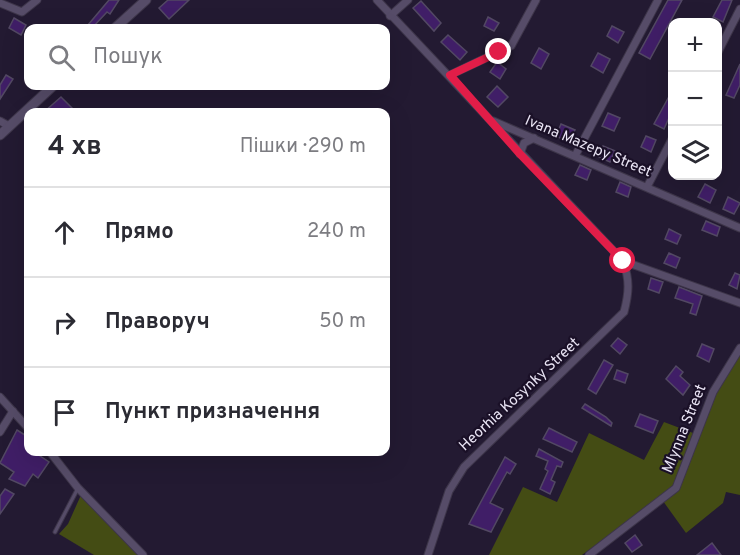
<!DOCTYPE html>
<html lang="uk">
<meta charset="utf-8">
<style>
:root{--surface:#fff;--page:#f2f2f3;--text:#2b2b33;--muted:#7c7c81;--line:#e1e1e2}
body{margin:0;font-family:Overpass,sans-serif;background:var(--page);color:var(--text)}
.controls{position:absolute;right:18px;top:18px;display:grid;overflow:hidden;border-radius:12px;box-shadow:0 6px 24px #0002}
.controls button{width:54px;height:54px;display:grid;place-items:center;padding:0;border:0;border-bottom:2px solid var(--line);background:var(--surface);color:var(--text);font:30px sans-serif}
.stop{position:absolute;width:18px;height:18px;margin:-14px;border:4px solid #e11d48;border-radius:50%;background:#fff}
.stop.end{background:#e11d48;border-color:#fff;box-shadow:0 2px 6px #0008}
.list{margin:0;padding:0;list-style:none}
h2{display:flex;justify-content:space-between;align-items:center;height:78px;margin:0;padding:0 24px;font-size:26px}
h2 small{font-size:20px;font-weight:400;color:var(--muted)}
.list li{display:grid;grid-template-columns:39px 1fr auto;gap:18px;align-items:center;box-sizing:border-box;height:90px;padding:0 24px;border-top:2px solid var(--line)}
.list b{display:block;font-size:22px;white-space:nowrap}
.list em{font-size:20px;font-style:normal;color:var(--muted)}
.icon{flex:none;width:33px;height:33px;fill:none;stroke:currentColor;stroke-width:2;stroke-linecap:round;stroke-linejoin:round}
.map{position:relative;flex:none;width:740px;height:555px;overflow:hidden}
.search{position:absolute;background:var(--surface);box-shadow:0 6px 24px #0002;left:24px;top:24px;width:366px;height:66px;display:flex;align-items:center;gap:15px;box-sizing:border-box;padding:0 21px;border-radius:12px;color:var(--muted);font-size:22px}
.panel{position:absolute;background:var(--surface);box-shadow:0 6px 24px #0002;left:24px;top:108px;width:366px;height:348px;border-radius:12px}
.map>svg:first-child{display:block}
.green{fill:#444c14}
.building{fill:#401e67;stroke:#524863;stroke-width:1.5}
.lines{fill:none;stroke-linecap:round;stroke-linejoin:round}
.lane-casing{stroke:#3d3549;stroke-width:5}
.street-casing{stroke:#3d3549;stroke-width:9}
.secondary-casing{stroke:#3d3549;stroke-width:11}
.lane{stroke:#564c68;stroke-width:3}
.street{stroke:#564c68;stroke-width:7}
.secondary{stroke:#564c68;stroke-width:9}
.route{stroke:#e11d48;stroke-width:8}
.labels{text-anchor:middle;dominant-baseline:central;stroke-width:4.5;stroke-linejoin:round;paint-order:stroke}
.street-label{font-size:15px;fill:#e9e4f4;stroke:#1a1027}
</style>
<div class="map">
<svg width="740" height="555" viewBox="0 0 740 555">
<rect width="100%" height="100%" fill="#231a32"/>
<g class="green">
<path d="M740 354V495L726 492 723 503 686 533 663 501 679 489 715 395Z"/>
<path d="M664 422 693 433 673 486 662 497 582 555H489L523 487 557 502 589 433 644 460Z"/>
<path d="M81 495 140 555H94L59 534 68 524Z"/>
</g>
<g class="building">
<path d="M109 0H119L110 14 107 12 92 28 88 25Z"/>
<path d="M168 0H189L169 19 159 8Z"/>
<path d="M668 0H682L650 59 639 53Z"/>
<path d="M722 0H732L723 22 713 17Z"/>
<path d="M421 1 441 23 434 31 413 8Z"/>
<path d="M488 17 499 23 494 31 484 26Z"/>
<path d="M14 18 26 25 21 35 9 28Z"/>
<path d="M612 26 624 32 618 43 607 36Z"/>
<path d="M448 35 467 52 460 60 441 42Z"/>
<path d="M539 48 549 54 541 69 531 63Z"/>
<path d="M598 53 610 59 603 73 591 66Z"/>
<path d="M497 62 506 69 500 79 490 72Z"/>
<path d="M740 64V85L734 98 726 95Z"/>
<path d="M6 75 13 79 0 99V85Z"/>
<path d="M497 86 508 97 498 107 487 97Z"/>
<path d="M672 91V111L664 129 654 124Z"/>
<path d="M61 97 72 108 68 112H44Z"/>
<path d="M608 113 620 118 614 131 602 126Z"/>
<path d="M561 124 575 130 569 142 556 136Z"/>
<path d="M646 136 656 140 651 152 641 147Z"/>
<path d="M603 146 615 151 610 162 599 157Z"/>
<path d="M580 165 591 170 587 180 575 175Z"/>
<path d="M620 182 631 187 628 197 616 192Z"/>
<path d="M705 184 716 190 710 203 698 197Z"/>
<path d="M728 197 740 203 734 214 723 209Z"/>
<path d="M706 221 720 227 717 236 702 230Z"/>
<path d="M669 229 681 235 677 244 665 239Z"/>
<path d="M669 253 680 258 676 268 664 263Z"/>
<path d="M735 273 740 275 737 289 729 285Z"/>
<path d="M651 278 663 282 659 293 648 289Z"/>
<path d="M679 287 702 296 696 315 690 313 693 304 675 298Z"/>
<path d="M618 338 627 345 620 354 611 346Z"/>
<path d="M702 344 714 349 709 362 697 356Z"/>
<path d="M604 360 613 365 596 394 588 389Z"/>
<path d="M676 366 683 372 680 376 690 385 683 395 666 379Z"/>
<path d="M617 370 628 374 625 383 614 379Z"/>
<path d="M585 404 606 417 612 423 611 426 582 408Z"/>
<path d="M640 414 658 421 653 433 635 426Z"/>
<path d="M549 428 577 442 572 452 543 439Z"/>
<path d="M17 430 28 437V452H34L49 462 38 478 33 474 25 486 9 479 14 472 0 463Z"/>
<path d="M539 449 563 462 561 467 557 466 551 480 555 482 550 494 540 489 548 471 545 469 548 461 536 456Z"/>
<path d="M505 457 516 464 510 474 507 472 490 503 503 509 491 532 469 524Z"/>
<path d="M5 489 14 494 0 514V496Z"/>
<path d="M635 535 642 545 632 552 625 543Z"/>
<path d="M712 543 721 555H697Z"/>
</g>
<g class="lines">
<g class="lane-casing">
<path id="lane" d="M55 532 77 490"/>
</g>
<g class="street-casing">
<g id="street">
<path d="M377 0 623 261C630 280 629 293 624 312L464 467 449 491 428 555"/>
<path d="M0 3 22 12 37 0"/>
<path d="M390 16 408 0"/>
<path d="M718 52 740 9"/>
<path d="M450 75 511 46 536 0"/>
<path d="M0 121 9 126"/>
<path d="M493 121 740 228"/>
<path d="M520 154 524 143 534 138"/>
<path d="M575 156 658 0"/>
<path d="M647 187 672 139"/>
<path d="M623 261 740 303"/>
<path d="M0 397 28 428"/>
<path d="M0 432 13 411"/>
<path d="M50 452 78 488 143 555"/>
<path d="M589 555 676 488 713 392 740 348"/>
</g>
</g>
<g class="secondary-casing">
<g id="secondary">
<path d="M115 28 146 0"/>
<path d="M0 135 53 86"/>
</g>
</g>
<use href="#lane" class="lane"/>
<use href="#street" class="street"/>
<use href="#secondary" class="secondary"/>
</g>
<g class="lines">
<path class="route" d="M499 52 450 75 520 154 623 261"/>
</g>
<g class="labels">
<g class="street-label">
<text transform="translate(588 147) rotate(23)">Ivana Mazepy Street</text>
<text transform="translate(520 395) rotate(-43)">Heorhia Kosynky Street</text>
<text transform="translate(685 429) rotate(-68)">Mlynna Street</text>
</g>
</g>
</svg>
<div class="controls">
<button>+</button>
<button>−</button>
<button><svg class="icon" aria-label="layers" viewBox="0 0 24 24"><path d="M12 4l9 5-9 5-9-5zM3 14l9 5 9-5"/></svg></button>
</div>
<div class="stop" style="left:623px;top:261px"></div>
<div class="stop end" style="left:499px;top:52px"></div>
<div class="search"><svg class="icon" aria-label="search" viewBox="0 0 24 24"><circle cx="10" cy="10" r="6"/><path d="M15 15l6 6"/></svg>Пошук</div>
<section class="panel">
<h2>4 хв<small>Пішки · 290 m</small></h2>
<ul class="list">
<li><svg class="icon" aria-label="ahead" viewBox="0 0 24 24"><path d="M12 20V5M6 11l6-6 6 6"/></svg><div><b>Прямо</b></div><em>240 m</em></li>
<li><svg class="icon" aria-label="right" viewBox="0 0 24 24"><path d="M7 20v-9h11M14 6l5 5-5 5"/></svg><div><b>Праворуч</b></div><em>50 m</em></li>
<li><svg class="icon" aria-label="arrive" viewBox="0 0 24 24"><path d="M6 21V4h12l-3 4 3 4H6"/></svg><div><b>Пункт призначення</b></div></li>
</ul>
</section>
</div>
